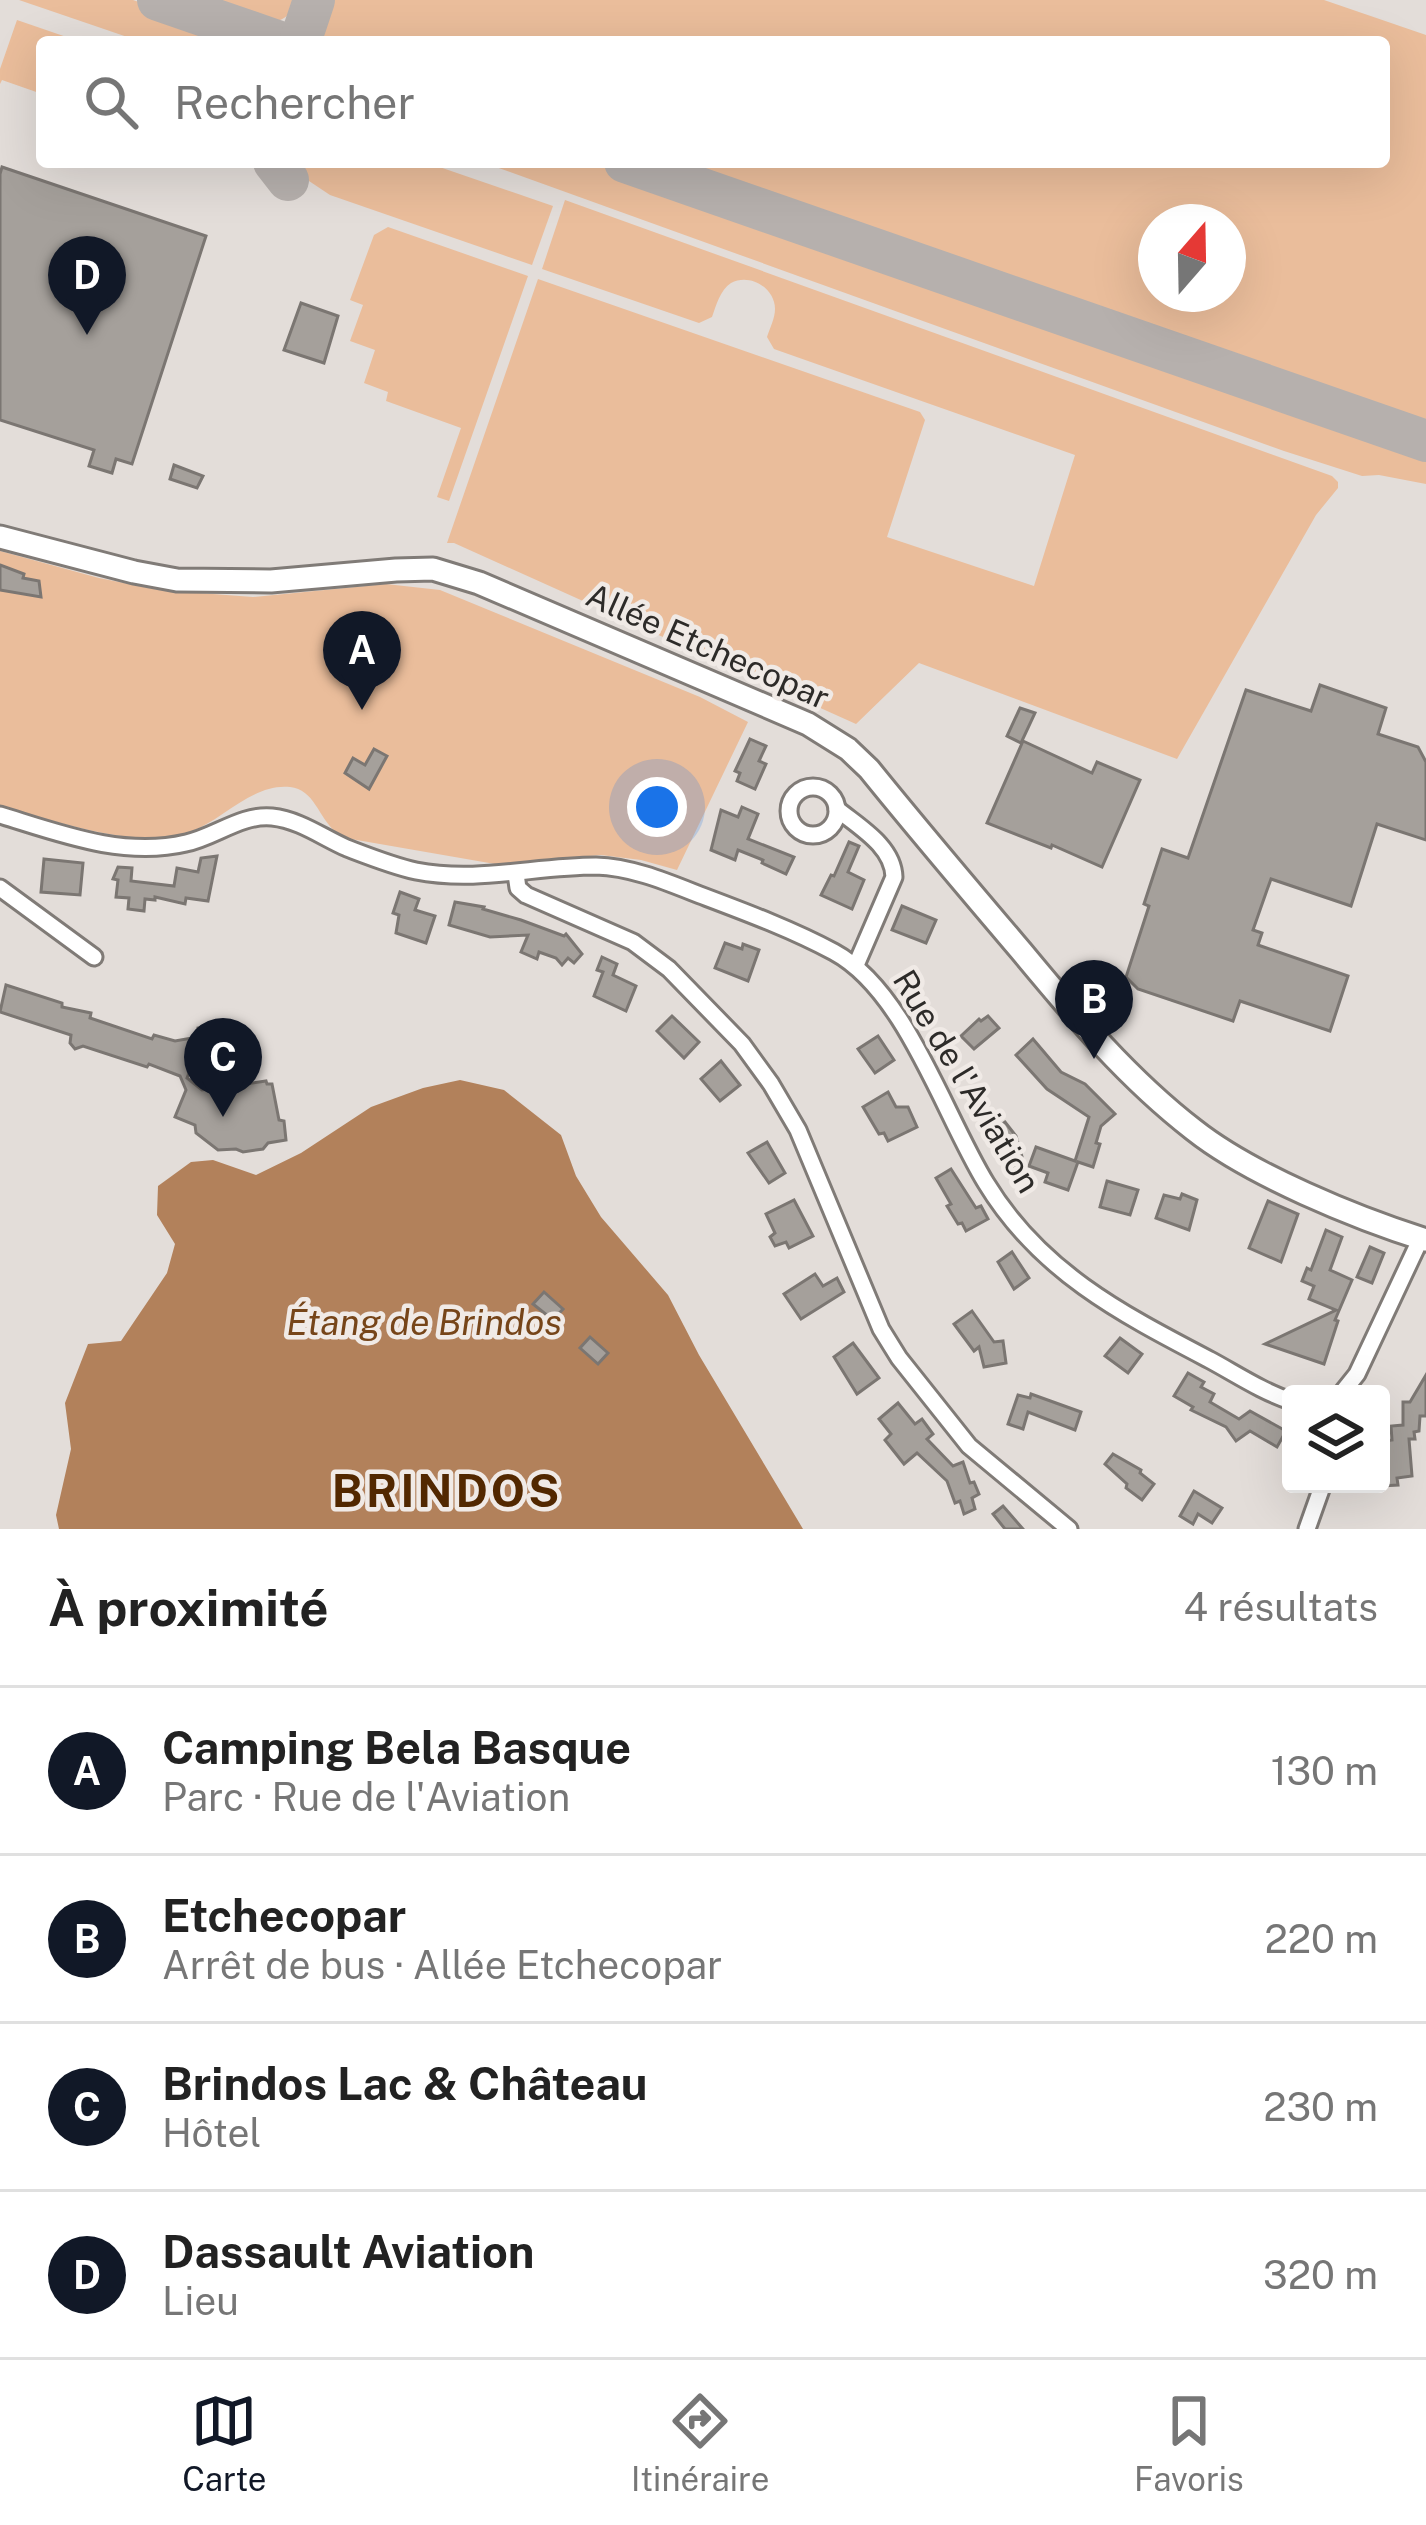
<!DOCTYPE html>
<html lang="fr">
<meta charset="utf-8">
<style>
:root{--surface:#fff;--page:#f6f6f6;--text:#222;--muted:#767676;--line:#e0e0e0;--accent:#111827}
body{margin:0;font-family:"Public Sans",sans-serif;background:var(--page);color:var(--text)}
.controls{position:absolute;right:36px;bottom:36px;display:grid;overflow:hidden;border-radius:12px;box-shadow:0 12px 48px #0002}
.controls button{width:108px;height:108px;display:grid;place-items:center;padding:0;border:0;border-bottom:3px solid var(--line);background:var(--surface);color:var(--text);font:60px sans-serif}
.compass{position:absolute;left:1138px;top:204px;width:108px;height:108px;border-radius:50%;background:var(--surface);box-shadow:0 12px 48px #0002;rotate:20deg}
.you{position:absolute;left:657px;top:807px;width:42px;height:42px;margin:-30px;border:9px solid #fff;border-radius:50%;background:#1a73e8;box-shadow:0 0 0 18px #1a73e833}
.badge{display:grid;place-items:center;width:78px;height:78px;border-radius:50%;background:var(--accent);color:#fff;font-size:39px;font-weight:700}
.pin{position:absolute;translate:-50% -99px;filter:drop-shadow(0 3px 6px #0008)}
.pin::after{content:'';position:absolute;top:63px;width:42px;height:36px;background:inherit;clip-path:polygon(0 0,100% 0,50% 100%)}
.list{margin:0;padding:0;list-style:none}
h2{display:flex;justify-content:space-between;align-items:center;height:156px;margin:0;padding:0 48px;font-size:51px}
h2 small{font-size:39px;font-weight:400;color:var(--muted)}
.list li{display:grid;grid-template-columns:78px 1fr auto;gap:36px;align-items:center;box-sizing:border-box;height:168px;padding:0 48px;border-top:3px solid var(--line)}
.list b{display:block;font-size:45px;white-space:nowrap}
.list p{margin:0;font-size:39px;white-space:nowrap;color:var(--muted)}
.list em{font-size:39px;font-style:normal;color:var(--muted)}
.icon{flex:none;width:66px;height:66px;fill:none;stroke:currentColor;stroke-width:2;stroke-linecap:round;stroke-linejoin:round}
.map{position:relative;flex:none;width:1426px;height:1529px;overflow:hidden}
.search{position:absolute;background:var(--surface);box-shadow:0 12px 48px #0002;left:36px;right:36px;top:36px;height:132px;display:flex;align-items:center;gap:30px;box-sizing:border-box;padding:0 42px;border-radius:12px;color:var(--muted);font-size:45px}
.sheet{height:828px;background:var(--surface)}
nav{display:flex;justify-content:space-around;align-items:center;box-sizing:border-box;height:168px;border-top:3px solid var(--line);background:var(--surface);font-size:33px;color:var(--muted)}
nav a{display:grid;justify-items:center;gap:6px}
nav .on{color:var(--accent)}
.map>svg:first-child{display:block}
.green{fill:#eabd9b;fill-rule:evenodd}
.water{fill:#b2815b}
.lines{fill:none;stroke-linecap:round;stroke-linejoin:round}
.taxiway{stroke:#b6b0ad;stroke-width:42}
.building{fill:#a5a09b;stroke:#7b7672;stroke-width:3}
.street-casing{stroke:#807b77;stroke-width:21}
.secondary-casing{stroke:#807b77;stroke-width:27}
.street{stroke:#fff;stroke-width:15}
.secondary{stroke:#fff;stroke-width:21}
.labels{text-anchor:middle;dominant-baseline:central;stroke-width:9;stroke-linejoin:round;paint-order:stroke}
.street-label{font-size:33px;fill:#2d2b29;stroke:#f0eae6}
.water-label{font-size:36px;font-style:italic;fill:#764519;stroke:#f0eae6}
.district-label{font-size:45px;font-weight:bold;letter-spacing:3px;fill:#522800;stroke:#f0eae6}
</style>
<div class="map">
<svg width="1426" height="1529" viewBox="0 0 1426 1529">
<rect width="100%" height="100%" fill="#e3ddd9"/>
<g class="green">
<path d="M19 0H133L255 42H142Z"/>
<path d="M182 0H302C270 47 224 15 182 0Z"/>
<path d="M328 0H1324L1426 35V432L651 162H1384V42H320L319 25ZM1156 222H1228V294H1156Z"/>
<path d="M17 20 81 42H42V94L2 80 0 84V69Z"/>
<path d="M296 162H425L553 206 532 265 330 195 309 181Z"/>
<path d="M482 162H599L1426 450V484L1379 475 1362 476 1284 451Z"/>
<path d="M565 200 1332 476 1338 482V488L1316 515 1177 759 919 663 856 724 454 543H447L538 279 920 412 925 420 887 537 1034 586 1075 455 774 349 767 337C770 328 775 318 775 309 775 288 750 273 731 283 720 290 716 306 712 317L699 323 542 269Z"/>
<path d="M388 227 528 276 449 501 437 497 461 428 386 401 388 392 364 383 375 350 350 341 363 305 350 300 374 235Z"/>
<path d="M0 551 99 578 159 590 253 597 386 584 440 590 700 697 748 722 677 870 641 860 601 855 495 864 351 839C349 838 337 833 335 831 319 818 314 789 290 787 253 783 223 820 190 832 136 851 54 820 0 806Z"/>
</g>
<path class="water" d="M460 1080 504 1090 561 1135 576 1176 601 1217 668 1295 699 1355 803 1529H59L56 1515 71 1449 65 1403 88 1344 121 1341 167 1273 175 1244 157 1215 158 1186 191 1162 213 1160 256 1175 301 1153 371 1107 423 1088Z"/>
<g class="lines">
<g class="taxiway">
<path d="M158 0 280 42"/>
<path d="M300 42 314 0"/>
<path d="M274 162 288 180"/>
<path d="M625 162 1426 441"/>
</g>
</g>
<g class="building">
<path d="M2 167 206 236 132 464 116 459 112 473 89 466 94 450 0 420V174Z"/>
<path d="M301 303 338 316 324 363 284 350Z"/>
<path d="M174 465 203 476 197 488 170 479Z"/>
<path d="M0 565 24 574 23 578 39 581 41 597 0 590Z"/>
<path d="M1320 685 1386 708 1378 734 1418 747 1426 762V840L1377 824 1351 906 1271 879 1267 890 1253 930 1262 933 1258 945 1348 976 1330 1031 1240 1001 1233 1021 1138 989 1126 977 1149 906 1144 904 1162 849 1188 858 1246 690 1311 711Z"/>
<path d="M1020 708 1035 713 1021 743 1007 736Z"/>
<path d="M750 739 766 746 759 761 766 764 755 789 737 781 740 773 735 771Z"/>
<path d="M1023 741 1092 773 1097 762 1140 780 1102 867 1052 845 1051 848 987 823Z"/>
<path d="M374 749 387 756 369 789 345 773 353 758 365 765Z"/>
<path d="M742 807 758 814 748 839 794 857 786 874 762 863 763 860 738 850 735 860 711 850 721 810 738 817Z"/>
<path d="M849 842 859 846 848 872 864 880 852 909 821 895 831 875 834 876Z"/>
<path d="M217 856 208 901 186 898 185 904 155 897V900L145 899 144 911 128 909 129 898 116 897 118 880 113 879 118 867 132 868 131 881 174 886 177 868 198 872 201 858Z"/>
<path d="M44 859 83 863 80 895 41 892Z"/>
<path d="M400 892 419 899 415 910 435 916 426 943 396 933 399 915 393 913Z"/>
<path d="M455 902 484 907 483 909 521 920 564 936 566 934 582 954 574 963 568 958 562 965 556 958 539 952 537 959 521 952 528 935 490 937 449 925Z"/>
<path d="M902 906 936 920 926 943 892 930Z"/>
<path d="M725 943 742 949 743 944 759 950 748 981 715 968Z"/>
<path d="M602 957 617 964 613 975 636 986 626 1011 594 996 603 972 597 970Z"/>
<path d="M6 985 62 1003V1007L91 1013 90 1018 152 1039 154 1035 175 1041 198 1037V1028L217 1025 222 1054 195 1058 187 1078 202 1090 266 1081 267 1084H272L279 1120 284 1121 286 1140 268 1143 263 1149 243 1152 236 1149 218 1150 196 1133 195 1125 175 1117 186 1090 180 1076 149 1064 147 1067 83 1046 75 1049 70 1043 71 1035 0 1012Z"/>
<path d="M672 1016 699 1042 684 1058 657 1031Z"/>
<path d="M988 1016 999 1028 974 1049 961 1036 979 1019 981 1021Z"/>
<path d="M878 1036 894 1060 875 1073 858 1049Z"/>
<path d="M1033 1039 1061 1072 1085 1084 1115 1114 1101 1126 1096 1143 1100 1144 1093 1167 1078 1162 1068 1190 1045 1182 1048 1173 1029 1166 1036 1147 1075 1161 1089 1117 1047 1089 1016 1055Z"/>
<path d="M721 1061 740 1085 720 1101 701 1079Z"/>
<path d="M888 1092 896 1107H908L917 1127 888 1141 884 1133 879 1134 863 1107Z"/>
<path d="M1005 1122 1016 1136 1025 1167 1015 1173 1005 1167 994 1151 997 1149 986 1136Z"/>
<path d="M767 1142 785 1173 769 1183 748 1153Z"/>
<path d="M951 1169 976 1208 981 1206 988 1219 966 1231 962 1223 958 1224 947 1206 951 1204 936 1178Z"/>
<path d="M1107 1181 1138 1190 1130 1215 1100 1207Z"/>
<path d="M1182 1194 1197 1200 1189 1230 1156 1218 1164 1195 1180 1199Z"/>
<path d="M794 1200 813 1236 789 1248 786 1242 775 1246 770 1237 775 1233 766 1214Z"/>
<path d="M1268 1201 1298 1214 1281 1262 1249 1248Z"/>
<path d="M1326 1230 1342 1237 1330 1270 1352 1280 1335 1320 1338 1321 1324 1364 1265 1344 1336 1310 1309 1299 1314 1286 1302 1281 1307 1268 1311 1270Z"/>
<path d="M1370 1247 1384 1253 1372 1283 1357 1277Z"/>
<path d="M1012 1252 1029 1278 1014 1289 998 1262Z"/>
<path d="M815 1274 823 1286 837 1278 844 1292 801 1319 784 1294Z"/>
<path d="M544 1292 563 1309 553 1320 533 1304Z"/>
<path d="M972 1311 994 1342 1003 1341 1006 1363 984 1367 979 1347 974 1351 954 1324Z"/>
<path d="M590 1337 608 1353 598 1364 580 1348Z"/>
<path d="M1120 1338 1142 1354 1128 1373 1105 1356Z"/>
<path d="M853 1343 879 1378 857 1394 834 1357Z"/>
<path d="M1188 1373 1204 1382 1201 1387 1214 1394 1210 1402 1239 1419 1250 1411 1286 1431 1277 1447 1250 1431 1236 1441 1226 1427 1191 1410 1193 1407 1174 1396Z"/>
<path d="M1426 1375V1416H1420L1419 1431 1414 1432 1415 1439H1409L1412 1476 1397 1478 1398 1485 1381 1486 1382 1449 1385 1448V1441L1392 1440 1391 1426 1403 1425V1402H1410Z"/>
<path d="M1031 1394 1081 1412 1075 1430 1028 1412 1023 1429 1008 1424 1018 1395 1030 1398Z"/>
<path d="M898 1403 915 1424 922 1419 933 1434 927 1439 953 1466 963 1462 970 1483 974 1482 979 1494 972 1498 975 1509 964 1514 960 1501 955 1503 947 1481 917 1453 904 1464 885 1440 891 1434 879 1419Z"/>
<path d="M1113 1454 1141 1470 1140 1473 1154 1484 1142 1500 1126 1488 1127 1484 1105 1464Z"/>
<path d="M1194 1491 1222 1508 1212 1523 1198 1514 1193 1524 1180 1516Z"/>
<path d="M1003 1506 1023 1529H1005L993 1514Z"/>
</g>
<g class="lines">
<g class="street-casing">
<g id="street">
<circle cx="813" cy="811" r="24"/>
<path d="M837 809C859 827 893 846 894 877L856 965"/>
<path d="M0 815C59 833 123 858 186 843 215 837 241 814 272 817 300 820 322 837 347 848 368 856 393 866 416 871 477 883 535 866 596 866 632 867 667 882 700 895 745 912 791 929 834 952 906 991 944 1115 986 1183 1040 1272 1122 1314 1210 1360 1236 1374 1263 1392 1291 1401"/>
<path d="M516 874 518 888 526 895 633 942 669 969 742 1044 771 1084 798 1130 881 1329 899 1358 969 1446 1069 1529"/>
<path d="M0 888 94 957"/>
<path d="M1341 1394 1357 1374 1421 1238"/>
<path d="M1307 1529 1323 1484"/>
</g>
</g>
<g class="secondary-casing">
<path id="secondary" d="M0 537 134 572 177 580 271 581 396 570 433 569 479 583 808 724 848 749 869 769C919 831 971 892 1022 952 1075 1016 1128 1079 1194 1130 1251 1175 1356 1218 1426 1240"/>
</g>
<use href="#street" class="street"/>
<use href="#secondary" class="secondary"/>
</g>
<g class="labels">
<g class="street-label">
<text transform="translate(708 646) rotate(24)">Allée Etchecopar</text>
<text transform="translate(967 1081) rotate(59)">Rue de l'Aviation</text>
</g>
<g class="water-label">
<text x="424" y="1322">Étang de Brindos</text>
</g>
<g class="district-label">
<text x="447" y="1490">BRINDOS</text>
</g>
</g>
</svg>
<div class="controls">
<button><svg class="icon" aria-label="layers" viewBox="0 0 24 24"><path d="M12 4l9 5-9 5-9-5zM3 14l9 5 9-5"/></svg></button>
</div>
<svg class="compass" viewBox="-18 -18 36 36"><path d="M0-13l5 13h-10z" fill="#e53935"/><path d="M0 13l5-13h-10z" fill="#767676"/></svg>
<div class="you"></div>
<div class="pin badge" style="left:362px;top:710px">A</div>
<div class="pin badge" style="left:1094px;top:1059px">B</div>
<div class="pin badge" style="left:223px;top:1117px">C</div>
<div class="pin badge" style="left:87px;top:335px">D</div>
<div class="search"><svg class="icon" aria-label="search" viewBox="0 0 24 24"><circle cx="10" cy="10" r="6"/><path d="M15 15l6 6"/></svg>Rechercher</div>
</div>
<section class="sheet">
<h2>À proximité<small>4 résultats</small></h2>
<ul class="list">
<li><span class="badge">A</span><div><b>Camping Bela Basque</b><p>Parc · Rue de l'Aviation</p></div><em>130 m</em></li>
<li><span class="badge">B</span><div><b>Etchecopar</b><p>Arrêt de bus · Allée Etchecopar</p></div><em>220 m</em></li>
<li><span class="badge">C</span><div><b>Brindos Lac &amp; Château</b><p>Hôtel</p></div><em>230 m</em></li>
<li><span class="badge">D</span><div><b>Dassault Aviation</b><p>Lieu</p></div><em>320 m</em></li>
</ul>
</section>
<nav>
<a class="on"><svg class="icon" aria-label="map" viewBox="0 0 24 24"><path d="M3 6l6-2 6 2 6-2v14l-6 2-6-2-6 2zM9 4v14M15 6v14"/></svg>Carte</a>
<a><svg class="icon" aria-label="directions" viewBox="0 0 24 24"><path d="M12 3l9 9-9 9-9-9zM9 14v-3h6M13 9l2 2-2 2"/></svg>Itinéraire</a>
<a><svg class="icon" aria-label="saved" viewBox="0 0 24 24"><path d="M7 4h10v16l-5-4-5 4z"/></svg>Favoris</a>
</nav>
